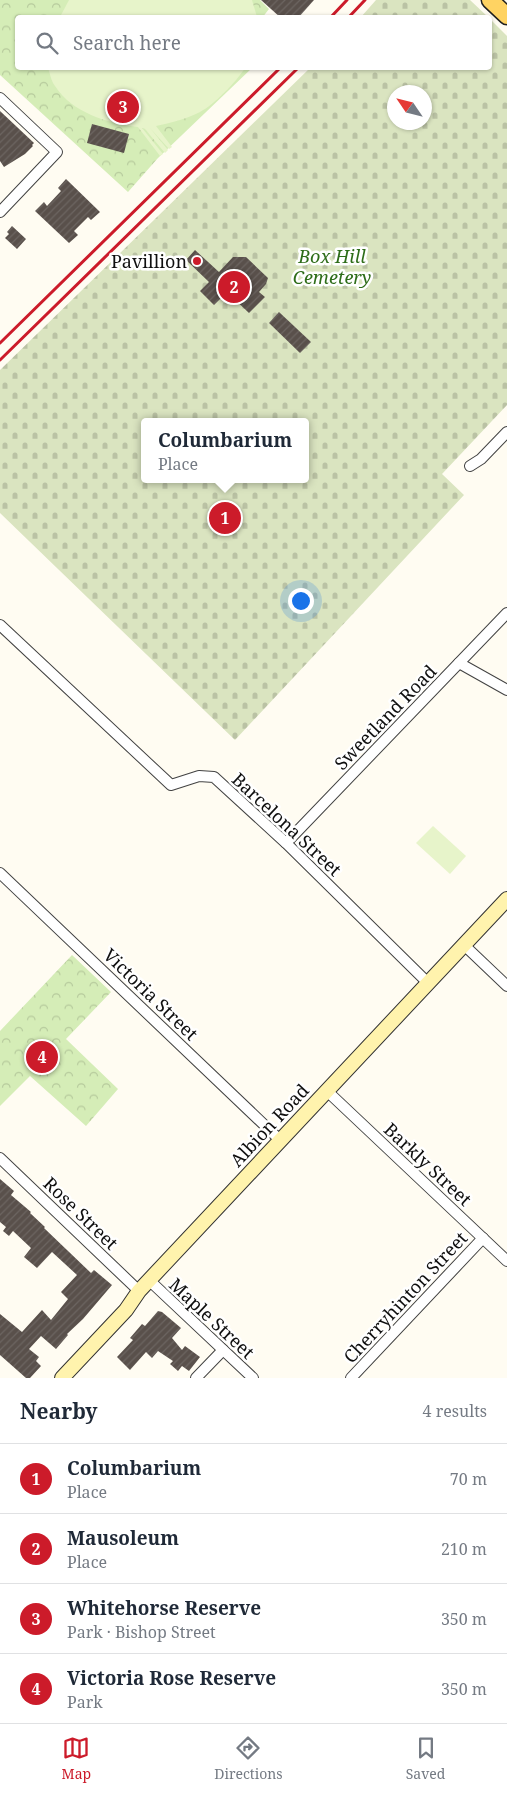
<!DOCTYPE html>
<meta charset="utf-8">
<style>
:root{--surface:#fff;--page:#f2f2f3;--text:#1f2937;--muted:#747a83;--line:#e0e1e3;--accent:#cc1b2a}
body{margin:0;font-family:"Noto Serif",serif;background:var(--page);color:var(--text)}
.compass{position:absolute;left:387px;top:85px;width:45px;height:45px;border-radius:50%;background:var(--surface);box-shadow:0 1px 4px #0004;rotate:305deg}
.you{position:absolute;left:300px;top:600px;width:18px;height:18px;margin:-12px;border:4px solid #fff;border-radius:50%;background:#1a73e8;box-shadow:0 0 0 8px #1a73e833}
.badge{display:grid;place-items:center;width:32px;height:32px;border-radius:50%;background:var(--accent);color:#fff;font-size:16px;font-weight:700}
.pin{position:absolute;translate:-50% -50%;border:2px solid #fff;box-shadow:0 1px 5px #0006}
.popup{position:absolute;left:141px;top:418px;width:168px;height:65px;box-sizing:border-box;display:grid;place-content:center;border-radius:5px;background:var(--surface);filter:drop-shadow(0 1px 4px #0005);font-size:16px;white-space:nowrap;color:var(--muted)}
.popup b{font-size:19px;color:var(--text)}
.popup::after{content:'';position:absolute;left:50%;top:100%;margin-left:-10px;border:10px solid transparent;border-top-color:var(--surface)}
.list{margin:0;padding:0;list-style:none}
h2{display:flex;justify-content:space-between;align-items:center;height:65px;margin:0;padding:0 20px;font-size:21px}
h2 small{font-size:16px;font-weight:400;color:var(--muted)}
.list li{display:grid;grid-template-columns:32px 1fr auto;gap:15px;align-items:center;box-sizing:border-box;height:70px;padding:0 20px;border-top:1px solid var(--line)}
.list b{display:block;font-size:19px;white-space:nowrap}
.list p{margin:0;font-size:16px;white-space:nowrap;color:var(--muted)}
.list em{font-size:16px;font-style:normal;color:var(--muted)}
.icon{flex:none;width:28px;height:28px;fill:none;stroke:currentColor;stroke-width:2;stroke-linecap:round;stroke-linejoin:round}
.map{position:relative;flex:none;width:507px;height:1378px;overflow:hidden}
.search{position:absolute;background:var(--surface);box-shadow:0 1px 4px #0004;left:15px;right:15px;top:15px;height:55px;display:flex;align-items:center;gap:12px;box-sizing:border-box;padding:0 18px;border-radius:5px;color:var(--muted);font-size:19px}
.sheet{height:345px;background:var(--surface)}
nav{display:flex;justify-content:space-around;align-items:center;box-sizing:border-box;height:70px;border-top:1px solid var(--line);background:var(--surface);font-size:14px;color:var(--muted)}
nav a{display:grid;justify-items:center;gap:2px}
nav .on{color:var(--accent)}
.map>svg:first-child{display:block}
.cemetery{fill:url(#cemetery-stones);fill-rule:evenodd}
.park{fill:url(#park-crowns)}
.pitch{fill:#e7f4ca}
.building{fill:url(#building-hatch)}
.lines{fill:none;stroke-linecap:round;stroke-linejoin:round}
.street-casing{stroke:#424242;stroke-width:12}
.secondary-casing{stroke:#313131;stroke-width:16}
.primary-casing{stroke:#202020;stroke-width:19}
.street{stroke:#fff;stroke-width:10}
.secondary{stroke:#fff3ad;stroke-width:14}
.primary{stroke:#ffd362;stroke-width:16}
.rail{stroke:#cc1b2a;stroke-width:3}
.poi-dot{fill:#cc1b2a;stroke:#fff;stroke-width:2}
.labels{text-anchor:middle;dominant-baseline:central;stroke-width:5;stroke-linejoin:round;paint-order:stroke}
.park-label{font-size:18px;font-style:italic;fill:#2e6d19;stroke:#fff}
.poi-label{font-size:18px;fill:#0f0f0f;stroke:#fff;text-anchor:end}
.street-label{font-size:18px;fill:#0f0f0f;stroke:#fff}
</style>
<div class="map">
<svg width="507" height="1378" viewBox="0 0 507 1378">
<defs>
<pattern id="cemetery-stones" width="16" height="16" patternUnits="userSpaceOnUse" patternTransform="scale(1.25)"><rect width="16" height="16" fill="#dae4c0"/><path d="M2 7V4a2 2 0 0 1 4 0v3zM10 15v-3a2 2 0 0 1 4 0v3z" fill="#bac2a4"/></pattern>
<pattern id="park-crowns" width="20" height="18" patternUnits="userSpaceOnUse" patternTransform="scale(1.25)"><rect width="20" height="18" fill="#d5edb7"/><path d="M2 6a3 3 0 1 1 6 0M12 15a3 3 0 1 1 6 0" fill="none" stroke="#b6ca9c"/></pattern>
<pattern id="building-hatch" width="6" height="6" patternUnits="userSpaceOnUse" patternTransform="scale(1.25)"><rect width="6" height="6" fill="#59504b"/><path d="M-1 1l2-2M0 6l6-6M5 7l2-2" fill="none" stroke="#6c6561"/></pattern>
</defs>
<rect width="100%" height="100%" fill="#fffcf2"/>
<g class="cemetery">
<path d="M376 0H470L488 17H361Z"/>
<path d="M490 19 507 36V405L442 474 464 495 235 740 0 513V370L310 68H490ZM394 92H424V122H394ZM145 422H305V479H145Z"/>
</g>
<g class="park">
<path d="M0 0H260L269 9 262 18H18V68H252L158 158 128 192 0 75Z"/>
<path d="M72 955 111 992 66 1039 118 1089 86 1126 30 1076 0 1106V1031Z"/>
</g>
<g class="pitch">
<path d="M69 0H252L257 17H60Z"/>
<path d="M48 68H245C236 82 215 104 200 112 186 119 171 123 156 126L172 147 169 149 150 128 168 150 165 153 145 129 142 128 163 154 160 156 138 127C108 123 72 113 55 86 51 81 50 73 48 68Z"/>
<path d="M433 826 466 856 450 874 416 843Z"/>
</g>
<g class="building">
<path d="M261 0H314L298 18H281Z"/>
<path d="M0 111 34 143 32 145 33 146 25 154 4 167 0 161Z"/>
<path d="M92 124 129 134 124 153 87 143Z"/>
<path d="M66 179 100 212 91 220 88 217 74 231 78 235 69 243 35 211 44 202 47 206 61 191 58 188Z"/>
<path d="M12 226 26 239 17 249 5 238 9 234 7 232Z"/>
<path d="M195 250 219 272 233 257H246L268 278 266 284 259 292 265 297 249 313 227 292 214 305 200 291 209 282 186 260Z"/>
<path d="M279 312 311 342 300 353 269 323Z"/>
<path d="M221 509H229V514L234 513V521H230V526L222 527V522H216V514H221Z"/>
<path d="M0 1179 14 1191 11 1195 31 1212 30 1213 45 1227 44 1228 91 1273 94 1270 112 1285 83 1319 67 1334 68 1335 56 1349 41 1336 29 1349 39 1357 36 1361 41 1366 30 1378H26L0 1355V1314L22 1332 42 1310 51 1320 68 1299 61 1292 77 1275 52 1252 37 1268 24 1257 31 1248 13 1231 9 1236 3 1231 6 1227 0 1222Z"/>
<path d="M158 1311 162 1312 181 1328 172 1338 182 1350 185 1346 200 1357 189 1371 182 1366 178 1371 170 1364 173 1361 158 1351 152 1358 146 1352 130 1370 117 1357 133 1340 130 1338 142 1324 145 1326Z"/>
</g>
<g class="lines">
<g class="street-casing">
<g id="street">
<path d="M0 98 57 152 0 212"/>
<path d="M470 466 481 459 507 432"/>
<path d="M0 625 171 785 199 776 214 777 286 843 429 984"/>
<path d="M459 663 507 690"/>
<path d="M286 843 507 613"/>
<path d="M0 873 280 1140"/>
<path d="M464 945 507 986"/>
<path d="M327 1091 507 1261"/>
<path d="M0 1158 139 1291"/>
<path d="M150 1281 253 1378"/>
<path d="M196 1378 223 1350"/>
<path d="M351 1378 483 1238"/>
</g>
</g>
<g class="secondary-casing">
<path id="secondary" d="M62 1378 126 1310 139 1291 507 899"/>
</g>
<g class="primary-casing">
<path id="primary" d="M490 0 507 16"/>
</g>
<use href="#street" class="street"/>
<use href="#secondary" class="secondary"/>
<use href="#primary" class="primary"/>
<g class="rail">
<path d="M330 18 347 0"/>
<path d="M348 18 365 0"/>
<path d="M0 343 280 68"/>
<path d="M0 360 298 68"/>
</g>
</g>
<circle class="poi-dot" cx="197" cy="261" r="5"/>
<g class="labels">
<g class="park-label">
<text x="332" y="256">Box Hill<tspan x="332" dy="21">Cemetery</tspan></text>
</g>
<g class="poi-label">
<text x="187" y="261">Pavillion</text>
</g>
<g class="street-label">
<text transform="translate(385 717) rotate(-46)">Sweetland Road</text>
<text transform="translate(287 824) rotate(43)">Barcelona Street</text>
<text transform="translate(151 994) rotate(44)">Victoria Street</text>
<text transform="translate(269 1125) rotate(-47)">Albion Road</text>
<text transform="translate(428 1164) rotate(43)">Barkly Street</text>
<text transform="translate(81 1213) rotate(44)">Rose Street</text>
<text transform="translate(405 1297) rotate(-47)">Cherryhinton Street</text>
<text transform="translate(212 1318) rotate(43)">Maple Street</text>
</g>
</g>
</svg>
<svg class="compass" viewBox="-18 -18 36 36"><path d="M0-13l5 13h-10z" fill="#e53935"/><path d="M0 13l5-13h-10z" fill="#747a83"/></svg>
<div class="you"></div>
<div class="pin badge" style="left:225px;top:518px">1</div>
<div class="popup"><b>Columbarium</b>Place</div>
<div class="pin badge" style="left:234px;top:287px">2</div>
<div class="pin badge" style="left:123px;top:107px">3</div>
<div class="pin badge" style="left:42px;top:1057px">4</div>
<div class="search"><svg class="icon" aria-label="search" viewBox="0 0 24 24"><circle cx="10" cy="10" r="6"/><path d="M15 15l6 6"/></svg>Search here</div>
</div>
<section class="sheet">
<h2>Nearby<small>4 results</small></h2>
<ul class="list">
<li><span class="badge">1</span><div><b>Columbarium</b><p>Place</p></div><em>70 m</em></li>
<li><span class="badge">2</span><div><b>Mausoleum</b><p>Place</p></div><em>210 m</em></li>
<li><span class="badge">3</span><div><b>Whitehorse Reserve</b><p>Park · Bishop Street</p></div><em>350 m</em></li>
<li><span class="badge">4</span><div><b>Victoria Rose Reserve</b><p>Park</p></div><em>350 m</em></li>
</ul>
</section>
<nav>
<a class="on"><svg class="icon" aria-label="map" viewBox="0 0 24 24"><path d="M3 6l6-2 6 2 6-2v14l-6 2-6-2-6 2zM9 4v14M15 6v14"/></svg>Map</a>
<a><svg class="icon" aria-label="directions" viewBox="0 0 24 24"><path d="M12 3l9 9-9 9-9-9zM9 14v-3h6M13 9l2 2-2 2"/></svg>Directions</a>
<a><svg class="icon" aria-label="saved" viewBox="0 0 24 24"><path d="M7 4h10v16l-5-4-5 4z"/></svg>Saved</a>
</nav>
